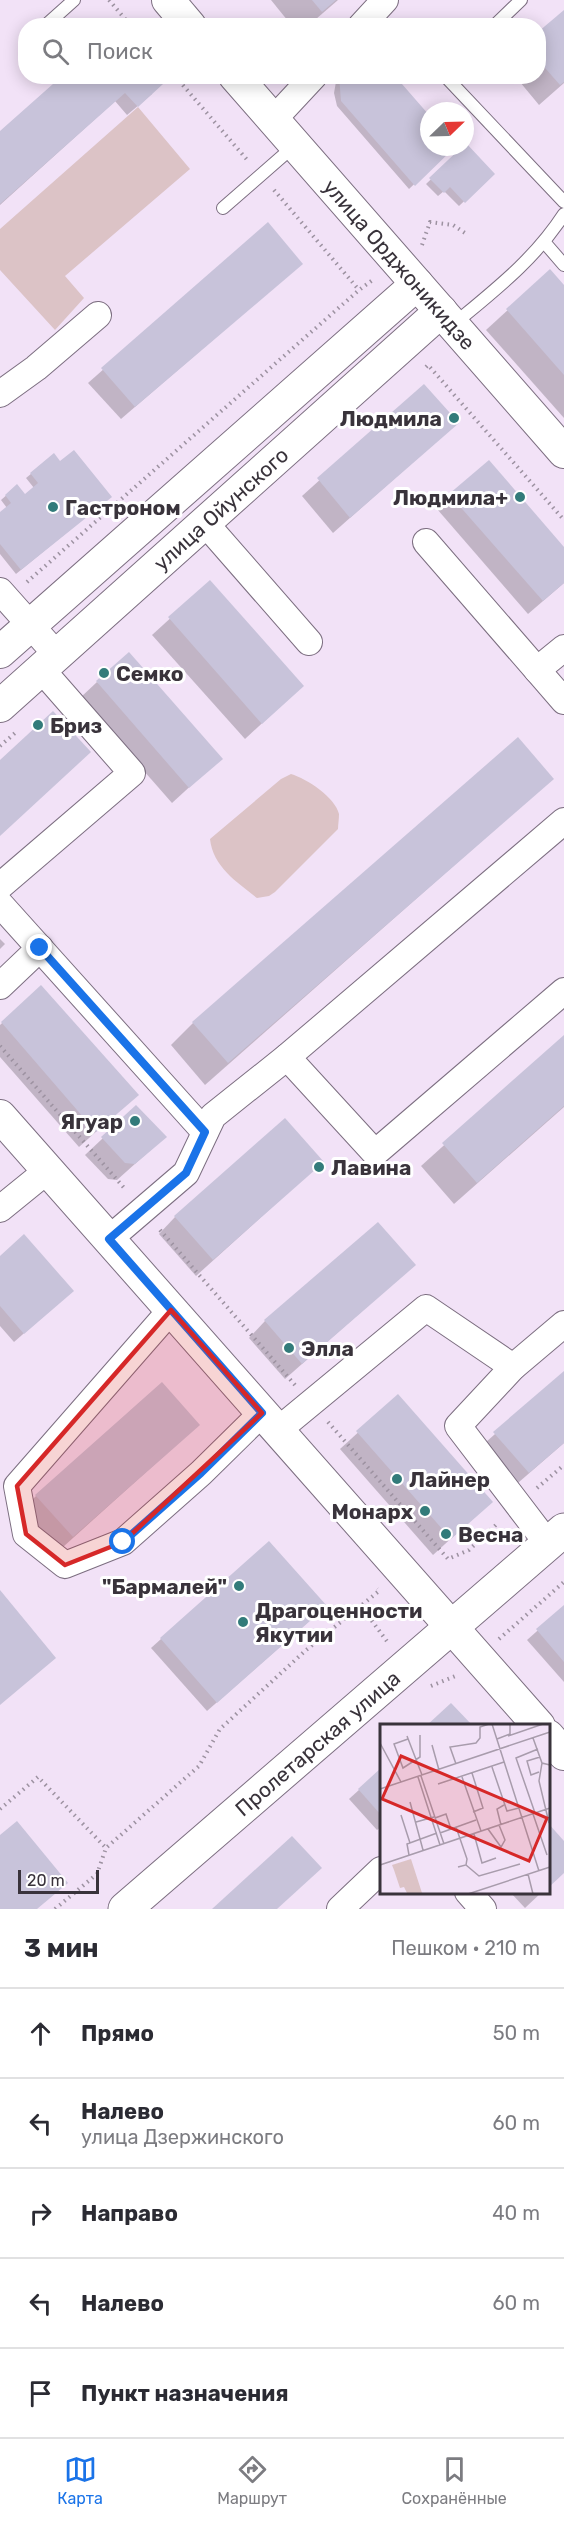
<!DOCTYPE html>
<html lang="ru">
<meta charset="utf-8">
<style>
:root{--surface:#fff;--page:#f7f7f7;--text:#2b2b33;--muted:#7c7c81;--line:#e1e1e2;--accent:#1a73e8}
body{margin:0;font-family:Rubik,sans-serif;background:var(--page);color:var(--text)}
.compass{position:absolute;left:420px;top:102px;width:54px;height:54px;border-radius:50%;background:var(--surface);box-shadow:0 3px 15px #0003;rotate:67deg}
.scale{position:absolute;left:18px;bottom:15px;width:81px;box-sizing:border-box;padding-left:6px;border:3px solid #39333b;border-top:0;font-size:16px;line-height:21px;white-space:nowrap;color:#39333b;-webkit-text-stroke:4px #fff;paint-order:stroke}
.stop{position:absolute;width:18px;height:18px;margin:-14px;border:4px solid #1a73e8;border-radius:50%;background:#fff}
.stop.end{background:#1a73e8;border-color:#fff;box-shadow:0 2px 6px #0008}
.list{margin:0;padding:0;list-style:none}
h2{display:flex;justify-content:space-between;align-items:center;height:78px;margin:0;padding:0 24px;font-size:26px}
h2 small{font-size:20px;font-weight:400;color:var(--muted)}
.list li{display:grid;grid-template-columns:39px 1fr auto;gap:18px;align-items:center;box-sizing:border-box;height:90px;padding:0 24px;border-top:2px solid var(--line)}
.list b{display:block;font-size:22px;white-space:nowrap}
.list p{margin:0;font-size:20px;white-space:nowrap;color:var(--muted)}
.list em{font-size:20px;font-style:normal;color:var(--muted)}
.icon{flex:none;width:33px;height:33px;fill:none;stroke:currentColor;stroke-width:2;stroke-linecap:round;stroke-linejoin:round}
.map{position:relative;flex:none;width:564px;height:1909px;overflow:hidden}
.search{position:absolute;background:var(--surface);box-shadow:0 3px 15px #0003;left:18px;right:18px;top:18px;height:66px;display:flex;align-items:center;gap:15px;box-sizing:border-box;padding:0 21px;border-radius:24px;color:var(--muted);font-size:22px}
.sheet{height:528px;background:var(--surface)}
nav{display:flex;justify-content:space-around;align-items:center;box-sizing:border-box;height:84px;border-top:2px solid var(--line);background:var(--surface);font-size:16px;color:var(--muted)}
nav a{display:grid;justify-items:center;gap:3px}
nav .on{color:var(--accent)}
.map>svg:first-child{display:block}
.green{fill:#dcc3c6}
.shadow{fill:#0003}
.building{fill:#c8c3da}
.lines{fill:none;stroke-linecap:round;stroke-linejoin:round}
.service-casing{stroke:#7c6e80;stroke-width:14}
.minor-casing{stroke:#7c6e80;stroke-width:28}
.tertiary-casing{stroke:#7c6e80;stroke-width:34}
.secondary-casing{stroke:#7c6e80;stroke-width:35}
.path{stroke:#9d92a1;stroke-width:4;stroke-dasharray:1.5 4.5;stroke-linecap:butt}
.service{stroke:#fff;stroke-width:12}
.minor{stroke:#fff;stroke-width:26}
.tertiary{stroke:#fff;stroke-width:32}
.secondary{stroke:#fff;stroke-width:33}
.route{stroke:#1a73e8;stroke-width:8}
.marked{fill:#d62828;fill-opacity:0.2;stroke:#d62828;stroke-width:4.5;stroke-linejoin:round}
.poi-dot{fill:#327b7a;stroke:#fff;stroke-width:2}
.labels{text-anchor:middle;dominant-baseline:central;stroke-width:6;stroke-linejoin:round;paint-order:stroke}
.street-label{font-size:21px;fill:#39333b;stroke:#fff}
.poi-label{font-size:21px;font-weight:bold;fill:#39333b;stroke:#fff;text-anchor:start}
.inset-road{fill:none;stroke:#a89cac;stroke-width:1.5}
.view{fill:#d62828;fill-opacity:0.15;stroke:#d62828;stroke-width:3}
.inset-edge{fill:none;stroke:#39333b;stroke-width:3}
</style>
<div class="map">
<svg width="564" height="1909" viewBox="0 0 564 1909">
<rect width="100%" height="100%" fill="#f2e2f7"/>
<g class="green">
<path d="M138 107 190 169 65 276 84 298 55 330 0 270V229Z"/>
<path d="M291 774C307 779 335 797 339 814 339 819 338 825 338 829L275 892 269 896 257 898C237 882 213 867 210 839L281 779Z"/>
</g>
<g class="shadow">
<path d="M271 0H338L308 26H292Z"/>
<path d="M564 12V83L539 105 515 76H538V34Z"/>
<path d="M64 76 152 94 127 115 115 101 0 205V133Z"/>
<path d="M337 76H393L429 117V147H453L409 189 337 106 334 93Z"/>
<path d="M466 146 493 174 459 206 444 191 438 196 426 184Z"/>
<path d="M268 224 301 264 121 419 88 383Z"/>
<path d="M550 271 564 288V418L486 330Z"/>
<path d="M424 386 457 423 333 533 302 496Z"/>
<path d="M54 455 60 463 110 497 16 574 0 554V514L7 508 1 500 17 486 24 496 34 488 26 478Z"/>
<path d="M450 495 564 549V583L528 614 437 509Z"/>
<path d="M210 582 302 686 245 739 152 635Z"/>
<path d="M97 682 220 759 172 803 80 698Z"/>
<path d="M552 779 205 1085 171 1045 193 1023Z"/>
<path d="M0 939 5 944 0 949Z"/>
<path d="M41 987 137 1095 79 1147 0 1057V1025Z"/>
<path d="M564 1037V1107L454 1204 421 1166Z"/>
<path d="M136 1107 165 1137 117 1180 108 1179 85 1155Z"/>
<path d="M322 1162 196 1276 159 1234 175 1217Z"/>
<path d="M0 1258 62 1300 14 1342 0 1326Z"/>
<path d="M414 1265 285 1379 249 1338 265 1321Z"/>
<path d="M564 1373V1443L511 1489 477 1450Z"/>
<path d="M398 1396 491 1502 433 1555 340 1449Z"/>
<path d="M198 1425 52 1557 16 1516 36 1496Z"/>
<path d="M564 1607V1682L527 1640Z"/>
<path d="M315 1616 207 1711 151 1648 161 1639Z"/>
<path d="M381 1770V1827L377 1830 349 1799Z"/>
<path d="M548 1826 564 1843V1872L548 1887Z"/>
<path d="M510 1892H542L525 1908Z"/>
</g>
<g class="building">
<path d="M312 0H336L322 12Z"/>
<path d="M564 10V82L560 85 538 60V32Z"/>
<path d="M62 76H156L163 84 138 107 125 93 0 204V131Z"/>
<path d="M339 76H395L429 115V147H455L415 186 341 101Z"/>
<path d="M466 143 495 174 465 203 450 187 444 193 429 178Z"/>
<path d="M268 222 303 264 135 407 101 368Z"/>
<path d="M550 269 564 285V375L506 309Z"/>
<path d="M424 384 459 423 350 518 317 478Z"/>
<path d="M74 450 112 497 21 570 0 544V512L11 503 5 495 17 484 25 494 38 483 30 473 54 453 60 461Z"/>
<path d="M489 460 564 547V583L543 601 449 494Z"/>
<path d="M210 580 304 686 262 724 168 617Z"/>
<path d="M129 652 223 759 189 788 96 681Z"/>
<path d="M53 711 91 752 0 836V760Z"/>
<path d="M518 737 554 779 228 1063 192 1022Z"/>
<path d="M41 985 139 1095 96 1132 1 1022Z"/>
<path d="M564 1035V1106L477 1183 442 1143Z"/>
<path d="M136 1105 167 1137 135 1164 125 1163 101 1137Z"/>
<path d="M285 1118 324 1162 213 1260 174 1216Z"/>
<path d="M378 1222 416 1265 302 1364 264 1320Z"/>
<path d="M24 1234 74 1291 24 1334 0 1306V1256Z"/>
<path d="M564 1371V1443L529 1473 493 1432Z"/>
<path d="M162 1382 200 1425 73 1537 35 1495Z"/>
<path d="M398 1394 493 1502 451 1539 356 1431Z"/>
<path d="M269 1541 327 1606 217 1703 160 1638Z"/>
<path d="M0 1590 56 1658 0 1705Z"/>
<path d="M564 1605V1662L536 1629Z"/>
<path d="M451 1703 473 1726H426Z"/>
<path d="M381 1768V1815L358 1789Z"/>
<path d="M17 1821 68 1883 37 1909H0V1835Z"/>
<path d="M548 1823 564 1841V1873L548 1888Z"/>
<path d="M292 1836 322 1868 277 1909H212Z"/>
</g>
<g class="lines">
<g class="service-casing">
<g id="service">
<path d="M45 26 74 0"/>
<path d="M494 26 521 0"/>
<path d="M445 76 564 202"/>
<path d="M223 208 294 146"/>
<path d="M545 243 564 265"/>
<path d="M454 324C496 289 534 260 564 214"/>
</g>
</g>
<g class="minor-casing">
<g id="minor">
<path d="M361 26 385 0"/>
<path d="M273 120 314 76"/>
<path d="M0 394 36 368 98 315"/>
<path d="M205 523 309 642"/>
<path d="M426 542 564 701"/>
<path d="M0 591 57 655"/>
<path d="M537 670 564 648"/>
<path d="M0 886 132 773 41 669"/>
<path d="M0 904 205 1132"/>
<path d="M0 986 40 948"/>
<path d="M287 1057 375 1153 564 991"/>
<path d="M0 1209 48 1170"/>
<path d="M109 1239 186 1173 213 1116 287 1057 564 821"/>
<path d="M171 1310 17 1486 26 1534 65 1565 123 1542 201 1473 262 1413"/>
<path d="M277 1431 426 1308 513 1367"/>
<path d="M548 1544 458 1426 513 1367 564 1324"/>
<path d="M468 1892 483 1909"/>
<path d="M340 1909 381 1870"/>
</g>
</g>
<g class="tertiary-casing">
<g id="tertiary">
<path d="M168 0 190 26"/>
<path id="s1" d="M235 76 564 452"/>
<path d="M0 652 417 284"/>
<path id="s2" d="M0 706 441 311"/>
<path d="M0 1116 539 1726"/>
<path d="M548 1736 564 1754"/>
</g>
</g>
<g class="secondary-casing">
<g id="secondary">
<path id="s3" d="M125 1909 564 1530"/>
</g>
</g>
<g class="path">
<path d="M109 0 131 26"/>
<path d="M119 26 129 23"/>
<path d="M175 76 249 162"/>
<path d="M274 190 359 290"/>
<path d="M422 245 430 222 453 225 468 235"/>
<path d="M426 367 428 365 564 520"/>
<path d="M27 582 359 290 374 279"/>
<path d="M0 746 15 733"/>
<path d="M0 1046 126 1190"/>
<path d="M160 1230 295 1385"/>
<path d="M328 1422 448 1559 469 1550 498 1523"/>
<path d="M537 1488 564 1465"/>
<path d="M361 1606 389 1644"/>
<path d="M499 1639 564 1582"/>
<path d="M431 1686 458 1675"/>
<path d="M0 1809 38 1777 106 1848"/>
<path d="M55 1909 97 1874 106 1848 199 1766 220 1729 305 1651 379 1591 377 1589"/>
</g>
<use href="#service" class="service"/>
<use href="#minor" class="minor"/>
<use href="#tertiary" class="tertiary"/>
<use href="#secondary" class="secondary"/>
</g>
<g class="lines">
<path class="route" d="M40 948 205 1132 186 1173 109 1239 262 1413 201 1473 123 1542"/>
</g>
<path class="marked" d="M171 1310 262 1413 123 1542 65 1565 26 1534 17 1486Z"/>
<g class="poi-dot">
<circle cx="454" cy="418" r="6"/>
<circle cx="520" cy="497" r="6"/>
<circle cx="53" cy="507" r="6"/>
<circle cx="104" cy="673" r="6"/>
<circle cx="38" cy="725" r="6"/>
<circle cx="135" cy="1121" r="6"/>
<circle cx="319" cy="1167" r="6"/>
<circle cx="289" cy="1348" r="6"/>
<circle cx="397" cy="1479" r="6"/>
<circle cx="425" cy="1511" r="6"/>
<circle cx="446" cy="1534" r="6"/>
<circle cx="239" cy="1586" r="6"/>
<circle cx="243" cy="1622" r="6"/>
</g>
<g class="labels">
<g class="street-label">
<text stroke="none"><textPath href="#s1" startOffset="250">улица Орджоникидзе</textPath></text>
<text stroke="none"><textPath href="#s2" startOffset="296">улица Ойунского</textPath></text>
<text stroke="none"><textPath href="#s3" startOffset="254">Пролетарская улица</textPath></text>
</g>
<g class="poi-label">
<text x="442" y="418" text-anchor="end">Людмила</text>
<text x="508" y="497" text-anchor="end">Людмила+</text>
<text x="65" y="507">Гастроном</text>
<text x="116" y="673">Семко</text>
<text x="50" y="725">Бриз</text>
<text x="123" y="1121" text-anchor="end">Ягуар</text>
<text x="331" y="1167">Лавина</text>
<text x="301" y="1348">Элла</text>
<text x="409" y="1479">Лайнер</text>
<text x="413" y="1511" text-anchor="end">Монарх</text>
<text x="458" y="1534">Весна</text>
<text x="227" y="1586" text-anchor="end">"Бармалей"</text>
<text x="255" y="1610">Драгоценности<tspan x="255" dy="24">Якутии</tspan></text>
</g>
</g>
<g transform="translate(380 1724)">
<rect width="170" height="170" fill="#f2e2f7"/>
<path d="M31 135 42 169H27L24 163 20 164 14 146 12 141Z" fill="#dcc3c6"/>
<path class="inset-road" d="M112 0 159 147M27 12 42 51M128 12 163 0M153 14 162 39 170 41M28 15 14 20 23 44 40 33V11M117 15 130 10V0M0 19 21 58M52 21 59 46M162 39 159 57 169 99M76 40 70 23 96 19 100 14V3L109 0M112 43 127 87 139 84M159 48 151 51 147 37 160 33M92 49 103 84 93 88M41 52 64 120M38 53 60 121M82 53 101 107M58 60 124 38M0 65 170 8M30 78 43 126M155 89 136 34 158 25M153 90 167 131M21 91 30 119M55 94 66 90 71 105M36 98 54 93M121 101 117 85 124 81M76 103 87 135 86 141 78 143M108 105 121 123 125 116 119 101M60 109 96 96M94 110 102 139 116 134M29 131 27 120 57 109M0 141 170 84M86 141 99 152 140 140M148 150 153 170M88 170 170 143"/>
<path class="view" d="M21 32 167 94 149 137 2 75Z"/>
<rect width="170" height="170" class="inset-edge"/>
</g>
</svg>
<svg class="compass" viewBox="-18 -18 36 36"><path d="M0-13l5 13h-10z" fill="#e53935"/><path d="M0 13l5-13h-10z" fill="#7c7c81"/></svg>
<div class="scale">20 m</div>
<div class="stop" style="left:123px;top:1542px"></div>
<div class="stop end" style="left:40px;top:948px"></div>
<div class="search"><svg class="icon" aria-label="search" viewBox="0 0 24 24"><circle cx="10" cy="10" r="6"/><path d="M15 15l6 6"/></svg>Поиск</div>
</div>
<section class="sheet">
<h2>3 мин<small>Пешком · 210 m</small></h2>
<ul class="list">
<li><svg class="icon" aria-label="ahead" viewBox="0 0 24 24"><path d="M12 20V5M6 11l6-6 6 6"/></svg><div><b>Прямо</b></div><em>50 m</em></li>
<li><svg class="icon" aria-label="left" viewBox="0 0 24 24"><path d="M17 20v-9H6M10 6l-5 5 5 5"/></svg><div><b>Налево</b><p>улица Дзержинского</p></div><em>60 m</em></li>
<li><svg class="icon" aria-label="right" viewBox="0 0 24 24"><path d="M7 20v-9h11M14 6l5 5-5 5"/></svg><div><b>Направо</b></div><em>40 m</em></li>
<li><svg class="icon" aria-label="left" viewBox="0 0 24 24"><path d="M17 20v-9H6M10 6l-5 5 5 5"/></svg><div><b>Налево</b></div><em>60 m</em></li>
<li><svg class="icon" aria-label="arrive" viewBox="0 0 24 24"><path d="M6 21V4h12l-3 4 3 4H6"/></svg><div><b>Пункт назначения</b></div></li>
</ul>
</section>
<nav>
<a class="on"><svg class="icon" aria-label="map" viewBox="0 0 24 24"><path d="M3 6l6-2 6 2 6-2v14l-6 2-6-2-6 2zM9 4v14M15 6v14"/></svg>Карта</a>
<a><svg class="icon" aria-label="directions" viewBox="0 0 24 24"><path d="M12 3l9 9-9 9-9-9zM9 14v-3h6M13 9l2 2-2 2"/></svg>Маршрут</a>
<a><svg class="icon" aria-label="saved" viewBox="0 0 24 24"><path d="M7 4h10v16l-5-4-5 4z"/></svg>Сохранённые</a>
</nav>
